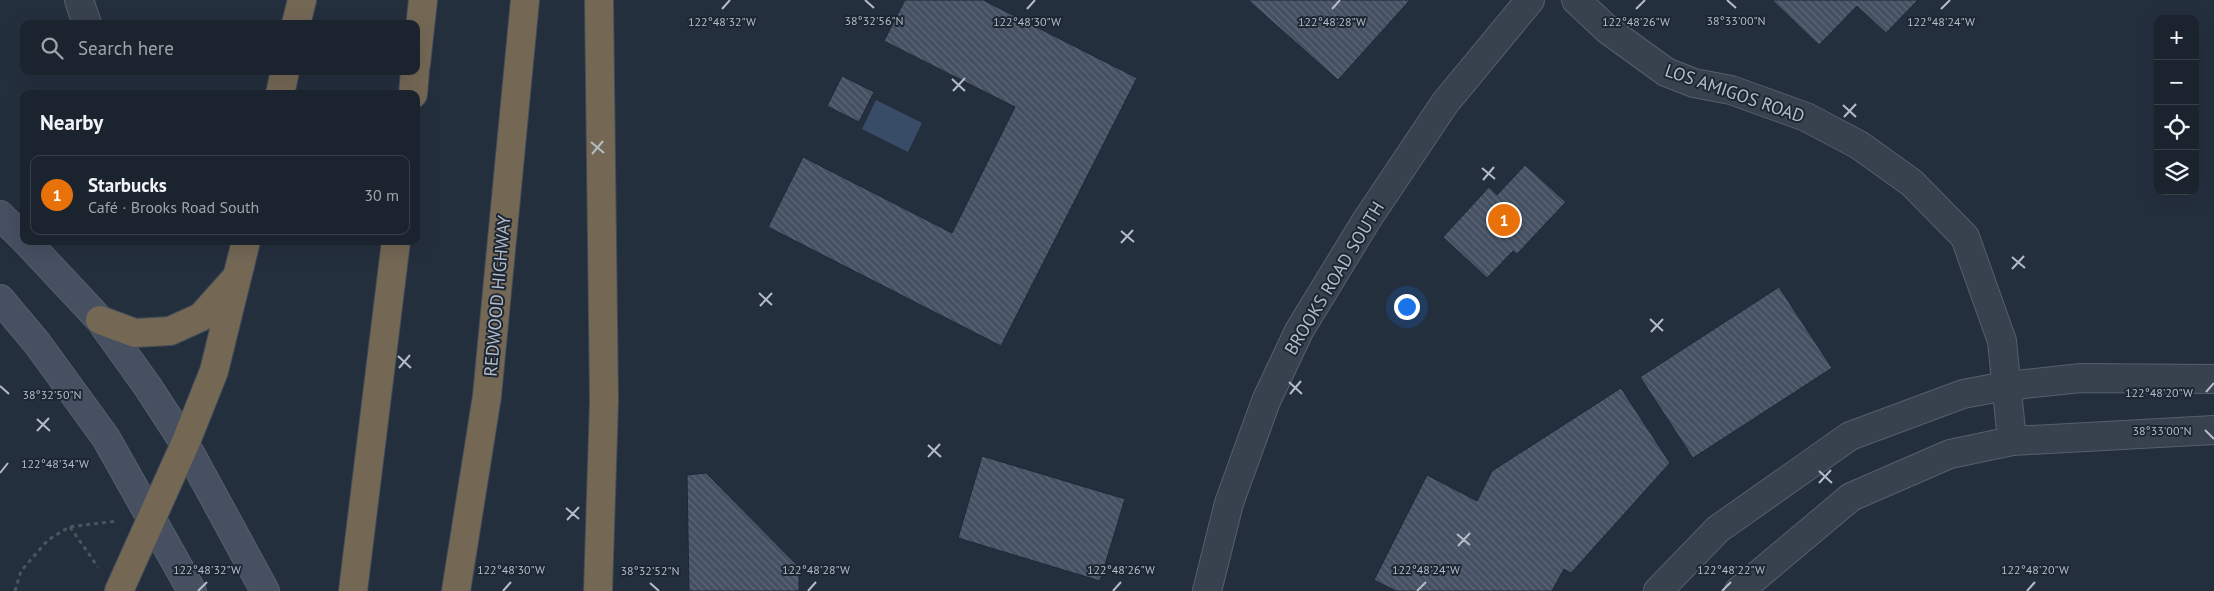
<!DOCTYPE html>
<meta charset="utf-8">
<style>
:root{--surface:#1b232e;--page:#282f3a;--text:#f1f3f6;--muted:#a0a4aa;--line:#39404a;--accent:#8ab4f8}
body{margin:0;font-family:"PT Sans",sans-serif;background:var(--page);color:var(--text)}
.controls{position:absolute;right:15px;top:15px;display:grid;overflow:hidden;border-radius:10px;box-shadow:0 5px 20px #0002}
.controls button{width:45px;height:45px;display:grid;place-items:center;padding:0;border:0;border-bottom:1px solid var(--line);background:var(--surface);color:var(--text);font:25px sans-serif}
.you{position:absolute;left:1406px;top:306px;width:18px;height:18px;margin:-12px;border:4px solid #fff;border-radius:50%;background:#1a73e8;box-shadow:0 0 0 8px #1a73e833}
.badge{display:grid;place-items:center;width:32px;height:32px;border-radius:50%;background:var(--accent);color:#fff;font-size:16px;font-weight:700}
.pin{position:absolute;translate:-50% -50%;border:2px solid #fff;box-shadow:0 1px 5px #0006}
.list{margin:0;padding:0;list-style:none}
h2{display:flex;justify-content:space-between;align-items:center;height:65px;margin:0;padding:0 20px;font-size:21px}
h2 small{font-size:16px;font-weight:400;color:var(--muted)}
.list li{display:grid;grid-template-columns:32px 1fr auto;gap:15px;align-items:center;box-sizing:border-box;height:80px;margin:0 10px 10px;padding:0 10px;border:1px solid var(--line);border-radius:10px}
.list b{display:block;font-size:19px;white-space:nowrap}
.list p{margin:0;font-size:16px;white-space:nowrap;color:var(--muted)}
.list em{font-size:16px;font-style:normal;color:var(--muted)}
.icon{flex:none;width:28px;height:28px;fill:none;stroke:currentColor;stroke-width:2;stroke-linecap:round;stroke-linejoin:round}
.map{position:relative;flex:none;width:2214px;height:591px;overflow:hidden}
.search{position:absolute;background:var(--surface);box-shadow:0 5px 20px #0002;left:20px;top:20px;width:400px;height:55px;display:flex;align-items:center;gap:12px;box-sizing:border-box;padding:0 18px;border-radius:10px;color:var(--muted);font-size:19px}
.panel{position:absolute;background:var(--surface);box-shadow:0 5px 20px #0002;left:20px;top:90px;width:400px;height:155px;border-radius:10px}
.map>svg:first-child{display:block}
.water{fill:#394c67}
.building{fill:url(#building-back-hatch);stroke:#1f2835}
.lines{fill:none;stroke-linecap:round;stroke-linejoin:round}
.minor-casing{stroke:#565f6c;stroke-width:30}
.tertiary-casing{stroke:#565f6c;stroke-width:30}
.secondary-casing{stroke:#565f6c;stroke-width:30}
.motorway-casing{stroke:#434c59;stroke-width:30}
.path{stroke:#44595c;stroke-width:3;stroke-dasharray:4 4;stroke-linecap:butt}
.minor{stroke:#38414e;stroke-width:28}
.tertiary{stroke:#38414e;stroke-width:28}
.secondary{stroke:#465061;stroke-width:28}
.motorway{stroke:#746855;stroke-width:28}
.ticks{fill:none;stroke:#b4bcc9;stroke-width:2}
.labels{text-anchor:middle;dominant-baseline:central;stroke-width:4;stroke-linejoin:round;paint-order:stroke}
.street-label{font-size:18px;fill:#b4bcc9;stroke:#1d2633}
.ticks-label{font-size:12px;text-anchor:middle;fill:#b4bcc9;stroke:#1d2633;stroke-width:4;stroke-linejoin:round;paint-order:stroke}
</style>
<div class="map">
<svg width="2214" height="591" viewBox="0 0 2214 591">
<defs>
<pattern id="building-back-hatch" width="6" height="6" patternUnits="userSpaceOnUse" patternTransform="scale(1.25)"><rect width="6" height="6" fill="#455162"/><path d="M-1 5l2 2M0 0l6 6M5-1l2 2" fill="none" stroke="#5d6877"/></pattern>
</defs>
<rect width="100%" height="100%" fill="#242f3e"/>
<path class="water" d="M876 100 922 123 908 152 862 129Z"/>
<g class="building">
<path d="M905 0H983L1137 78 1001 346 768 227 803 157 952 233 1015 107 884 41Z"/>
<path d="M1248 0H1410L1338 80Z"/>
<path d="M1772 0H1918L1886 33 1857 6 1819 45Z"/>
<path d="M842 76 874 92 859 122 827 106Z"/>
<path d="M1525 165 1566 202 1517 254 1513 251 1487 278 1443 237 1489 187 1497 195Z"/>
<path d="M1779 287 1832 368 1693 458 1640 377Z"/>
<path d="M1621 388 1670 463 1571 573 1564 569 1552 591H1396L1374 580 1427 475 1477 501 1492 471Z"/>
<path d="M982 456 1125 499 1100 581 958 538Z"/>
<path d="M706 473 799 567V591H689L687 475Z"/>
</g>
<g class="lines">
<g class="minor-casing">
<g id="minor">
<path d="M79 0 87 24"/>
<path d="M1658 591 1718 529 1850 436 1963 394 2006 386 2081 378 2214 379"/>
<path d="M1739 591 1851 497 1950 454 2012 441 2214 430"/>
</g>
</g>
<g class="tertiary-casing">
<g id="tertiary">
<path d="M1576 0 1608 30 1666 72 1694 83 1731 90 1806 117 1859 145 1912 183 1965 237 2002 341 2012 441"/>
<path d="M1207 591 1229 503 1266 401 1299 331 1366 221 1445 103 1530 0"/>
</g>
</g>
<g class="secondary-casing">
<g id="secondary">
<path d="M0 215 24 239"/>
<path d="M26 241 100 320 148 387 185 444 265 591"/>
<path d="M0 299 37 343 106 438 192 591"/>
</g>
</g>
<g class="motorway-casing">
<g id="motorway">
<path d="M296 24 302 0"/>
<path d="M416 64 423 0"/>
<path d="M280 94 285 71"/>
<path d="M413 94 415 71"/>
<path d="M100 320 135 333 170 331 201 317 235 279"/>
<path d="M119 591 185 444 214 371 246 241"/>
<path d="M353 591 396 241"/>
<path d="M456 591 487 396 525 0"/>
<path d="M598 591 604 401 599 0"/>
</g>
</g>
<g class="path">
<path d="M70 527 98 567"/>
<path d="M15 591 21 571 48 540 69 527 117 521"/>
</g>
<use href="#minor" class="minor"/>
<use href="#tertiary" class="tertiary"/>
<use href="#secondary" class="secondary"/>
<use href="#motorway" class="motorway"/>
</g>
<path class="ticks" d="M865 0 874 8M1727 0 1736 8M722 9 730 0M1027 9 1035 0M1332 9 1340 0M1636 9 1645 0M1941 9 1950 0M952 79 965 91M953 91 965 78M1843 105 1856 117M1844 117 1856 104M591 142 604 153M592 154 603 141M1482 168 1495 179M1483 180 1494 167M1121 231 1134 242M1121 243 1133 230M2012 257 2025 268M2012 269 2024 256M759 293 772 305M760 306 772 293M1650 319 1663 331M1651 332 1663 319M398 356 411 368M399 368 410 355M1289 382 1302 394M0 386 9 394M2206 392 2214 383M1290 394 1301 381M37 419 50 431M2205 430 2214 439M37 431 49 418M928 445 941 457M928 457 940 444M1819 471 1832 483M0 473 8 463M1819 483 1831 470M566 508 579 519M567 520 579 507M1457 534 1470 545M1458 546 1470 533M650 583 659 591M198 591 207 582M503 591 511 582M808 591 816 582M1113 591 1121 582M1417 591 1426 582M1722 591 1731 582M2027 591 2035 582"/>
<g class="labels">
<g class="street-label">
<text transform="translate(1735 93) rotate(19)">LOS AMIGOS ROAD</text>
<text transform="translate(1334 278) rotate(-59)">BROOKS ROAD SOUTH</text>
<text transform="translate(497 296) rotate(-85)">REDWOOD HIGHWAY</text>
</g>
</g>
<g class="ticks-label">
<text x="1736" y="25">38°33'00"N</text>
<text x="874" y="25">38°32'56"N</text>
<text x="722" y="26">122°48'32"W</text>
<text x="1027" y="26">122°48'30"W</text>
<text x="1332" y="26">122°48'28"W</text>
<text x="1636" y="26">122°48'26"W</text>
<text x="1941" y="26">122°48'24"W</text>
<text x="2159" y="397">122°48'20"W</text>
<text x="52" y="399">38°32'50"N</text>
<text x="2162" y="435">38°33'00"N</text>
<text x="55" y="468">122°48'34"W</text>
<text x="207" y="574">122°48'32"W</text>
<text x="511" y="574">122°48'30"W</text>
<text x="816" y="574">122°48'28"W</text>
<text x="1121" y="574">122°48'26"W</text>
<text x="1426" y="574">122°48'24"W</text>
<text x="1731" y="574">122°48'22"W</text>
<text x="2035" y="574">122°48'20"W</text>
<text x="650" y="575">38°32'52"N</text>
</g>
</svg>
<div class="controls">
<button>+</button>
<button>−</button>
<button><svg class="icon" aria-label="locate" viewBox="0 0 24 24"><circle cx="12" cy="12" r="6"/><path d="M12 2v4M12 18v4M2 12h4M18 12h4"/></svg></button>
<button><svg class="icon" aria-label="layers" viewBox="0 0 24 24"><path d="M12 4l9 5-9 5-9-5zM3 14l9 5 9-5"/></svg></button>
</div>
<div class="you"></div>
<div class="pin badge" style="left:1504px;top:220px;background:#e8710a">1</div>
<div class="search"><svg class="icon" aria-label="search" viewBox="0 0 24 24"><circle cx="10" cy="10" r="6"/><path d="M15 15l6 6"/></svg>Search here</div>
<section class="panel">
<h2>Nearby<small></small></h2>
<ul class="list">
<li><span class="badge" style="background:#e8710a">1</span><div><b>Starbucks</b><p>Café · Brooks Road South</p></div><em>30 m</em></li>
</ul>
</section>
</div>
